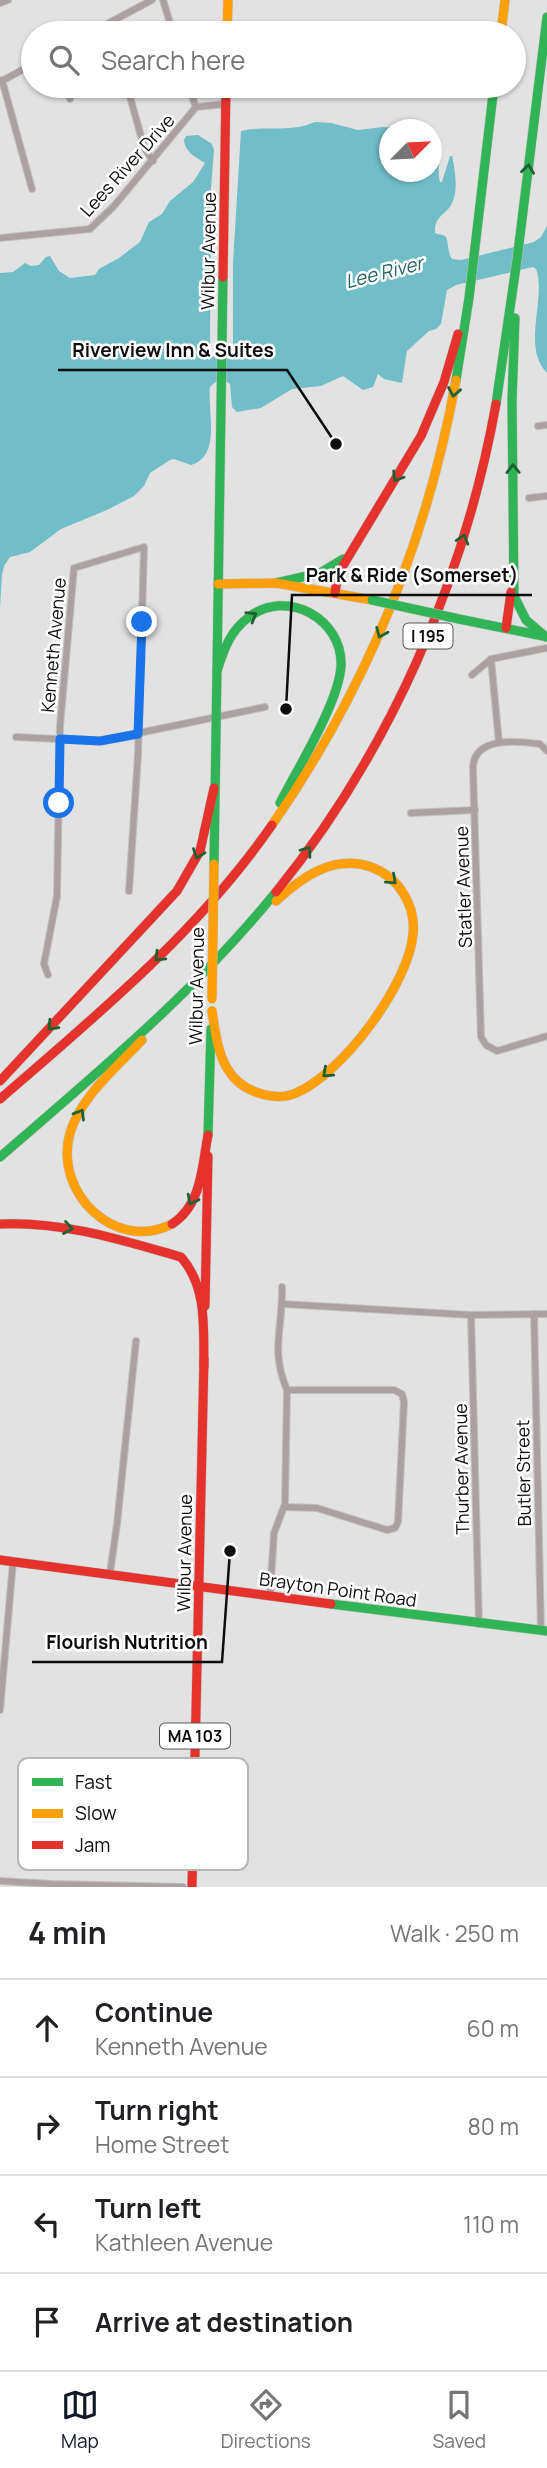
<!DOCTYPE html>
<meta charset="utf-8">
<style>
:root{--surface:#fff;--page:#f2f2f2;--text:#202124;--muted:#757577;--line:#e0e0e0;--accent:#111827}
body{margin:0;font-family:Manrope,sans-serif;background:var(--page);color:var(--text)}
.compass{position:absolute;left:379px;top:119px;width:63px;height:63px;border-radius:50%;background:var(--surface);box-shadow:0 2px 5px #0004;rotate:66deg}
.stop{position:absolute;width:21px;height:21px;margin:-16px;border:5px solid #1a73e8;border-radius:50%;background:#fff}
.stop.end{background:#1a73e8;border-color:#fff;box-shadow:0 2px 7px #0008}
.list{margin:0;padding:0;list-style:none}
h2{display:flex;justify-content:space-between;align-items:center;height:91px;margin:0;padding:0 28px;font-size:30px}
h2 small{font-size:23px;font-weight:400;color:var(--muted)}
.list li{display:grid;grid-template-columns:46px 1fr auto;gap:21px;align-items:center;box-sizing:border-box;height:98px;padding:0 28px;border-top:2px solid var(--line)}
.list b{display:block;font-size:26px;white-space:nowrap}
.list p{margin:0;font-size:23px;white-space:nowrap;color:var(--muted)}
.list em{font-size:23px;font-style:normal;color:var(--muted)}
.icon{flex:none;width:38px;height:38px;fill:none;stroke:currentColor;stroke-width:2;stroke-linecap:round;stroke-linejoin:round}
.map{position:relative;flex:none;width:547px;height:1887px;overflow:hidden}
.search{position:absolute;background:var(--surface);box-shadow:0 2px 5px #0004;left:21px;right:21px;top:21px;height:77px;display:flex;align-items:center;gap:18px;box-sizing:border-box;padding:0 24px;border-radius:38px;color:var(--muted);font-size:26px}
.sheet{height:483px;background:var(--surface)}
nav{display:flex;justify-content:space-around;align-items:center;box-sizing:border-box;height:98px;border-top:2px solid var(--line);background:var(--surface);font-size:19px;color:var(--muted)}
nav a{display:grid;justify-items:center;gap:4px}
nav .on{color:var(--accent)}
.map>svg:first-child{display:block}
.water{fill:#71bec8}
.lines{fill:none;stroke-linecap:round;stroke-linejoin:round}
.street-casing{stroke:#c0c0c0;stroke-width:8}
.fast-casing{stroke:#c0c0c0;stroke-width:10}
.slow-casing{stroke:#c0c0c0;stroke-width:10}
.jam-casing{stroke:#c0c0c0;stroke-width:10}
.street{stroke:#aca1a1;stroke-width:6}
.fast{stroke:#30b455;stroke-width:9}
.slow{stroke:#ff9f0a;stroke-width:9}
.jam{stroke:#e5322d;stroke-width:9}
.fast-bridge-casing{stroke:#c0c0c0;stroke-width:10;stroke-linecap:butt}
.slow-bridge-casing{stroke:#c0c0c0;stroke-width:10;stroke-linecap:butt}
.fast-bridge{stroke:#30b455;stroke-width:9}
.slow-bridge{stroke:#ff9f0a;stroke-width:9}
.oneway{stroke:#1e6031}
.route{stroke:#1a73e8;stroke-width:9}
.labels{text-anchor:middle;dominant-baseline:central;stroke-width:5;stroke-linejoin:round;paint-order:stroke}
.shield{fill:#fff;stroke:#565656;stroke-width:2}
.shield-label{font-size:16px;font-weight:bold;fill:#0d0d0d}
.street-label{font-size:18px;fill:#0d0d0d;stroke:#fff}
.water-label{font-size:19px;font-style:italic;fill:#26626a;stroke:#fff}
.key{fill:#fff;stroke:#b6b6b6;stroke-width:2}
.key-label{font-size:19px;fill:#0d0d0d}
.leader{fill:none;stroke:#0d0d0d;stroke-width:2.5}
.callout-dot{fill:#0d0d0d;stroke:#fff;stroke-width:2.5}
.callout-label{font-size:19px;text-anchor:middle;font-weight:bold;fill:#0d0d0d;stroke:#fff;stroke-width:5;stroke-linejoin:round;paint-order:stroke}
</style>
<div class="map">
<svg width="547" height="1887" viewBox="0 0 547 1887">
<rect width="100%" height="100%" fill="#e2e2e2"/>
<path class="water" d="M315 122 331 123 358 130 383 127 419 129 390 130V172H432V132L435 133C443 150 436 165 440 182H442L450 156H452C455 169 458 189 453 201 447 216 434 214 435 233 438 235 442 234 445 236 449 239 447 253 452 259L461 260 534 242 541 237 547 226V373C521 347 547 297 536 269L533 267 456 285 447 290 441 324 436 329 429 331 407 351 402 383 384 379 378 374 373 387 363 390 343 376 321 386 292 389 261 408 237 412 232 407 230 384C223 378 216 380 210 387 207 411 222 456 191 465L174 459 170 460 150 473 144 486 134 496 107 510 61 529 30 552 10 557 4 566 2 575 0 607V273L13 272 25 263 31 266 39 265 46 257 50 256 59 271 70 278 95 275 99 269 119 258 140 242 149 222 162 214 170 201 193 182 205 163C195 157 185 152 184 140L186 136 198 135 212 144 214 150 211 188 210 351 216 359H227L233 353V263L241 131C266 125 291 133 315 122Z"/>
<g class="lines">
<g class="street-casing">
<g id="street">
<path d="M163 0 173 33"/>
<path d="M0 3 8 0"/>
<path d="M90 33 152 0"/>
<path d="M2 80 32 189"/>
<path d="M0 82 33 64"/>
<path d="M66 86 70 99"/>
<path d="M127 86 144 147 153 161"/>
<path d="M188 86 196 107"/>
<path d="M0 238 90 229 114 206 196 107 226 104"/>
<path d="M538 426 547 425"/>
<path d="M529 498 547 496"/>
<path d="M491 659 499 743"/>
<path d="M472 675 491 659 547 648"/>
<path d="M16 737 100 741 265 707"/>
<path d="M547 751 540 744C517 741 474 736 473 768L481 1037 486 1045 497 1051 547 1036"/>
<path d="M411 813 475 810"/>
<path d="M48 975 44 964 57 896 60 726 74 568 144 547 138 755 129 891"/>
<path d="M283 1304 471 1315 547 1314"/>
<path d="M534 1314 541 1631"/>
<path d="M471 1315 479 1624"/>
<path d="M285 1507 317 1508 387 1530 395 1528 398 1522 404 1402 402 1394 394 1390H287"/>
<path d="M110 1573 117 1524 136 1341"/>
<path d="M270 1595 274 1533 285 1504 287 1390C270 1350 283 1328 282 1287"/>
<path d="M0 1710 13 1562"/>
<path d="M0 1881 52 1884 183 1887"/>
</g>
</g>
<g class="fast-casing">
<g id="fast">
<path d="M515 318 512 400 514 596 526 620 546 637"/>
<path d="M456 380 469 298 494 86"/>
<path d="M496 404 517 260 547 17"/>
<path d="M276 583 320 573 343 559"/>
<path d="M459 619 543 636"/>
<path d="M217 671C224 649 230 631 249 617 287 588 343 619 341 666 339 702 298 768 280 803"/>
<path d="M214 864 223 277"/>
<path d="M208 1135 211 1029"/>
<path d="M0 1157C97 1073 195 992 276 892"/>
<path d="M331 1604 547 1631"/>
</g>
</g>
<g class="slow-casing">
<g id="slow">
<path d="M227 33 228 0"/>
<path d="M501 33 505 0"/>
<path d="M218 584 276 583 372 600"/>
<path d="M272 825C365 691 427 541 456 380"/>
<path d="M212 1011C215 1030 217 1051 227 1068 234 1080 245 1089 259 1093 271 1097 285 1098 296 1093 342 1074 409 984 413 934 416 906 399 877 371 867 334 854 302 877 276 901"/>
<path d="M142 1040C117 1067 81 1096 70 1133 53 1192 115 1253 172 1224"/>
</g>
</g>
<g class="jam-casing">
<g id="jam">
<path d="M223 277 226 86"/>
<path d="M335 593 338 574 421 436 444 382 458 334"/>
<path d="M506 628 511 592"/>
<path d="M276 892C390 751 464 581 496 404"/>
<path d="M0 1081 177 891 200 851 214 788"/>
<path d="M0 1099C97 1015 198 932 272 825"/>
<path d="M0 1224C63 1221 121 1240 181 1257 208 1288 203 1329 204 1367"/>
<path d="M172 1224C202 1205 202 1166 208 1135"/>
<path d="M205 1306 208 1156"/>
<path d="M0 1560 331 1604"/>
<path d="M192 1887 204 1359"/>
</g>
</g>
<use href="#street" class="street"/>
<use href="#fast" class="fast"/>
<use href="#slow" class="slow"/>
<use href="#jam" class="jam"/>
<g class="fast-bridge-casing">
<path id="fast-bridge" d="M372 600 459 619"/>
</g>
<g class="slow-bridge-casing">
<path id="slow-bridge" d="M212 999 214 864"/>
</g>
<use href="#fast-bridge" class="fast-bridge"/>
<use href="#slow-bridge" class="slow-bridge"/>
</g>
<defs><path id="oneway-chevron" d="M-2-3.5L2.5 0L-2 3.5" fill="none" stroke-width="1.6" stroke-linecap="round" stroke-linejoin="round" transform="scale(1.75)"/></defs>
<g class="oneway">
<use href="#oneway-chevron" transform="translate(528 169) rotate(-83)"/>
<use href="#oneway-chevron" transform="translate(454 392) rotate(100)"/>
<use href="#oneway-chevron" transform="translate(513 469) rotate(-91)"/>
<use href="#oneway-chevron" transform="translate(397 477) rotate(122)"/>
<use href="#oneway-chevron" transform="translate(463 539) rotate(-73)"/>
<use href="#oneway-chevron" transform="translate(252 616) rotate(-31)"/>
<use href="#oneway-chevron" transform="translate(381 633) rotate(113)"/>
<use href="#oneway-chevron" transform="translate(307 851) rotate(-54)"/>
<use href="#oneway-chevron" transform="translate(198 854) rotate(110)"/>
<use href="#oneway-chevron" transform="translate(392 880) rotate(42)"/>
<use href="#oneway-chevron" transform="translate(159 957) rotate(135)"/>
<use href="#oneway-chevron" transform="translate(52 1026) rotate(133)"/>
<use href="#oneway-chevron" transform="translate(327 1073) rotate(138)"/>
<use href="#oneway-chevron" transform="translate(80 1114) rotate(-59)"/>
<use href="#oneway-chevron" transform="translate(192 1200) rotate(117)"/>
<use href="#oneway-chevron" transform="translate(68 1228) rotate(9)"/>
</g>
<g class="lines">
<path class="route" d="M59 803 60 739 100 741 138 734 142 622"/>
</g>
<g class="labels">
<g class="shield">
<rect x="403.5" y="623.5" width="49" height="25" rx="5"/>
<rect x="160" y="1723.5" width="70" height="25" rx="5"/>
</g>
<g class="shield-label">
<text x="428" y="636">I 195</text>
<text x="195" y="1736">MA 103</text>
</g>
<g class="street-label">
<text transform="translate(127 165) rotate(-48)">Lees River Drive</text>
<text transform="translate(208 251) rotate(-89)">Wilbur Avenue</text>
<text transform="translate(53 645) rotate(-85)">Kenneth Avenue</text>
<text transform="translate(463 887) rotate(-92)">Statler Avenue</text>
<text transform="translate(196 986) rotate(-89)">Wilbur Avenue</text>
<text transform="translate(461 1469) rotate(-91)">Thurber Avenue</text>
<text transform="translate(523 1473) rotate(-91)">Butler Street</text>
<text transform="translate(184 1553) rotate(-89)">Wilbur Avenue</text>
<text transform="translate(338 1589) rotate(8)">Brayton Point Road</text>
</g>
<g class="water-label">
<text transform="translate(384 272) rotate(-14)">Lee River</text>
</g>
</g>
<rect x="18" y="1758" width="230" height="112" rx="10" class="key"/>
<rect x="32" y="1778" width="31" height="8" fill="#30b455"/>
<rect x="32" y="1809" width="31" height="9" fill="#ff9f0a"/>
<rect x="32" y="1841" width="31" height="8" fill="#e5322d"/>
<g class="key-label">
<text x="75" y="1789">Fast</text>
<text x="75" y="1820">Slow</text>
<text x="75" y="1852">Jam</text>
</g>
<path class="leader" d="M336 444L287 370H58M286 709L292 595H532M230 1551L222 1662H32"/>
<g class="callout-dot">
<circle cx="336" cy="444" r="7"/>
<circle cx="286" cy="709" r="7"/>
<circle cx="230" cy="1551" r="7"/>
</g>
<g class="callout-label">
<text x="173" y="357">Riverview Inn &amp; Suites</text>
<text x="412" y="582">Park &amp; Ride (Somerset)</text>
<text x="127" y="1649">Flourish Nutrition</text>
</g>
</svg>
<svg class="compass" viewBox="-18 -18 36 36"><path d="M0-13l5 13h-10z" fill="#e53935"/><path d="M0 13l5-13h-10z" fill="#757577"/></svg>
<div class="stop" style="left:59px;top:803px"></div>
<div class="stop end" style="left:142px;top:622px"></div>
<div class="search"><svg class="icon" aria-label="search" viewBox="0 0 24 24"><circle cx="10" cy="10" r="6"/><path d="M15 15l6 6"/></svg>Search here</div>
</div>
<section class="sheet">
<h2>4 min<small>Walk · 250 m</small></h2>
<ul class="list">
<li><svg class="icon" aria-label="ahead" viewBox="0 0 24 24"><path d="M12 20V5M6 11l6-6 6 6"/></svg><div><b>Continue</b><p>Kenneth Avenue</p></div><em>60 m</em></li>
<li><svg class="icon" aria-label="right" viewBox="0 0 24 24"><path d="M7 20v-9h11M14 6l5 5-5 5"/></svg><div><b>Turn right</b><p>Home Street</p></div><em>80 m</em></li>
<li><svg class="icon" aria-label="left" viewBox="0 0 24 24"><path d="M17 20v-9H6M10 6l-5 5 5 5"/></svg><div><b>Turn left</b><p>Kathleen Avenue</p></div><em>110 m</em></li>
<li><svg class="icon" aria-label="arrive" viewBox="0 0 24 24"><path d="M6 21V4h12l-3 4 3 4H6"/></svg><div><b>Arrive at destination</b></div></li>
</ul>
</section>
<nav>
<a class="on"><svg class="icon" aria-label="map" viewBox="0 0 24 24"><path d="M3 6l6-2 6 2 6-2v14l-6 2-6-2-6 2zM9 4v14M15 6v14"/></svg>Map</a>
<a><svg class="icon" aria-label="directions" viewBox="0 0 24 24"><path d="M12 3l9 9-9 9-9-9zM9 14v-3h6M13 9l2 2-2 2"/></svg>Directions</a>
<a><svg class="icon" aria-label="saved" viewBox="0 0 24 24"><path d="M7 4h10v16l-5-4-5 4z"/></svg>Saved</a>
</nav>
